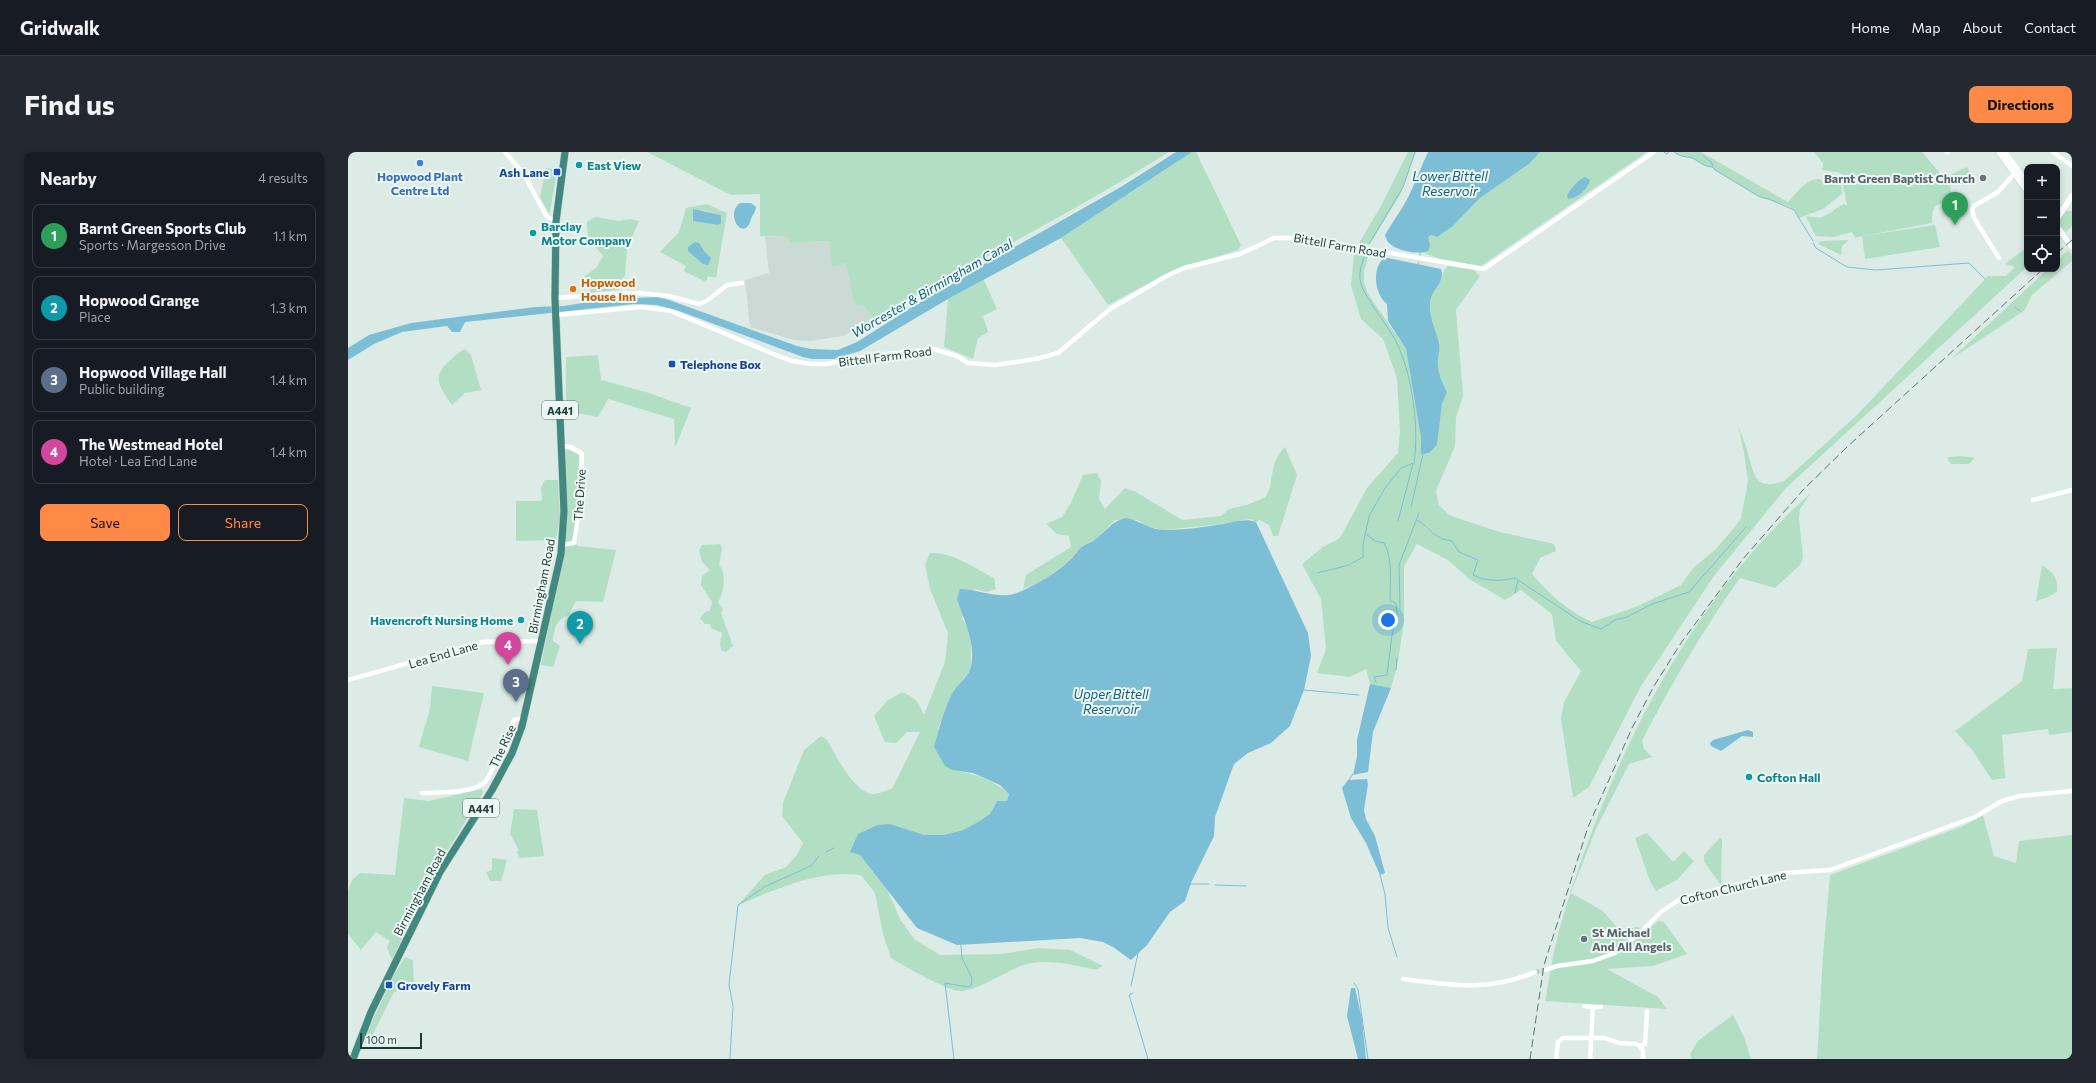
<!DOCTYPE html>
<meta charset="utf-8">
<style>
:root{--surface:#171b24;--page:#242831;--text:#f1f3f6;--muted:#9ea1a6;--line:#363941;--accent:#ff8946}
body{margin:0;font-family:Commissioner,sans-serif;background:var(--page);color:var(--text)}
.controls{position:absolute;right:12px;top:12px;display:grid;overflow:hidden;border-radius:8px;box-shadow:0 2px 6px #0003}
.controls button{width:36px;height:36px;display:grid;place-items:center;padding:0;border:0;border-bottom:1px solid var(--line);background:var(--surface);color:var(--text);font:20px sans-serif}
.scale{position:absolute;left:12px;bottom:10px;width:62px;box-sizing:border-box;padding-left:4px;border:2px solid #1d3b37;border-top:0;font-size:11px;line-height:14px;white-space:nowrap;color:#1d3b37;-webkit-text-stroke:3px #edf7f3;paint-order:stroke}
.you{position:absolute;left:1040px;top:468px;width:14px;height:14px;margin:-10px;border:3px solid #fff;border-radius:50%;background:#1a73e8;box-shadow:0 0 0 6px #1a73e833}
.badge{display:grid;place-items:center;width:26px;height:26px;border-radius:50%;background:var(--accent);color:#fff;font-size:13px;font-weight:700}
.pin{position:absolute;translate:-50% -33px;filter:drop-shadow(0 1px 2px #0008)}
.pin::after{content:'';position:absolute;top:21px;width:14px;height:12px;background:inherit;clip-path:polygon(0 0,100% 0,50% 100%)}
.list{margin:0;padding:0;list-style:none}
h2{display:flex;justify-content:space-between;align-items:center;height:52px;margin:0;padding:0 16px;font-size:17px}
h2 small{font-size:13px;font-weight:400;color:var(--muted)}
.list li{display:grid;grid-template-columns:26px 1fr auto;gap:12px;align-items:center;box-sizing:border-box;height:64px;margin:0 8px 8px;padding:0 8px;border:1px solid var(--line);border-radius:8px}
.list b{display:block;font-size:15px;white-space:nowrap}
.list p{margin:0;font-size:13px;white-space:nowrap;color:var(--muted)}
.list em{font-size:13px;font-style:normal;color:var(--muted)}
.actions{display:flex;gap:8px;padding:12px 16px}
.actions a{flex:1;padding:9px 0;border:1px solid var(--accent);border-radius:8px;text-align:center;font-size:14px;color:var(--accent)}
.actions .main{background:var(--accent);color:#111}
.icon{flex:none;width:22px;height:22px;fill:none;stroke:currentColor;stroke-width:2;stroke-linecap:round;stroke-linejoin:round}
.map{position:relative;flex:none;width:1724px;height:907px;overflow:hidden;border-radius:8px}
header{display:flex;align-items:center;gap:24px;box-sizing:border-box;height:56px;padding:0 20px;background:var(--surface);border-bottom:1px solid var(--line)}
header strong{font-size:19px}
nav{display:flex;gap:22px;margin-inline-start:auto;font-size:14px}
.intro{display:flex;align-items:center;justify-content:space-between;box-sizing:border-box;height:96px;padding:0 24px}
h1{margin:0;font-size:28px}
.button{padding:10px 18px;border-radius:8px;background:var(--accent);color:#111;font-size:14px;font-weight:700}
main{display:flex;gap:24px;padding:0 24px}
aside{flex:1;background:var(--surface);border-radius:8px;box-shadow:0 2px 6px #0003}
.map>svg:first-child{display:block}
.built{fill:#cbdad5}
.green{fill:#b2dfc4;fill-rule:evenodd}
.water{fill:#7dbed7}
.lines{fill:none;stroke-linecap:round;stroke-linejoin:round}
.stream{stroke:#7dbed7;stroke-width:1}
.minor-tunnel{stroke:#b6c8c3;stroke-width:4.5;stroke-dasharray:4.5 2;stroke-linecap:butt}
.secondary-casing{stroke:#afccc4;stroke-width:7}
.trunk-casing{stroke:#c0c8c7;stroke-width:8}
.minor{stroke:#fff;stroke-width:4.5}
.tertiary{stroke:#fff;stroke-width:5.5}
.secondary{stroke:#fff;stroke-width:6}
.trunk{stroke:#418880;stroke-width:7}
.rail{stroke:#567873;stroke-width:1;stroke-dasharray:8 4;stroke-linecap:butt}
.shop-dot{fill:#3f7fe0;stroke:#edf7f3;stroke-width:1.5}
.culture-dot{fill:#0f9aa8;stroke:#edf7f3;stroke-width:1.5}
.transit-dot{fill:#1a4fb4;stroke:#edf7f3;stroke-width:1.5}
.worship-dot{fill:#6b7280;stroke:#edf7f3;stroke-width:1.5}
.food-dot{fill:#e8710a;stroke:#edf7f3;stroke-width:1.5}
.labels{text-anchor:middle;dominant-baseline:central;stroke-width:4;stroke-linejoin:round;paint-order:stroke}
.shield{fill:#edf7f3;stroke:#5b736f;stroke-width:1}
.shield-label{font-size:11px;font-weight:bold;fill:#1d3b37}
.culture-label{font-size:12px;font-weight:bold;fill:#0d838f;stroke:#edf7f3;text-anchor:start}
.transit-label{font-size:12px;font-weight:bold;fill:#164399;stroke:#edf7f3;text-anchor:start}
.shop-label{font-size:12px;font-weight:bold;fill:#366cbe;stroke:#edf7f3}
.worship-label{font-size:12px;font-weight:bold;fill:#5b616d;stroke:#edf7f3;text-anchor:end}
.street-label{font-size:12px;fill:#1d3b37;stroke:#edf7f3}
.food-label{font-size:12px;font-weight:bold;fill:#c56008;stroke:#edf7f3;text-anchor:start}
.water-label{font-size:13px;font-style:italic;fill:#115e7d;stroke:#edf7f3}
</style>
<header>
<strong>Gridwalk</strong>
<nav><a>Home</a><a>Map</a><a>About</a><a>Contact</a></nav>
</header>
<div class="intro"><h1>Find us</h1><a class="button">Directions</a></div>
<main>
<aside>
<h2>Nearby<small>4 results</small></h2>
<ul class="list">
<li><span class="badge" style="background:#2e9e5b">1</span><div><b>Barnt Green Sports Club</b><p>Sports · Margesson Drive</p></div><em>1.1 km</em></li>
<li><span class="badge" style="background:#0f9aa8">2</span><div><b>Hopwood Grange</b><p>Place</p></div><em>1.3 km</em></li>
<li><span class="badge" style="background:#5c6f8a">3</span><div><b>Hopwood Village Hall</b><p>Public building</p></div><em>1.4 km</em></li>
<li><span class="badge" style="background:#d1479c">4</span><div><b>The Westmead Hotel</b><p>Hotel · Lea End Lane</p></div><em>1.4 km</em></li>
</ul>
<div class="actions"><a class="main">Save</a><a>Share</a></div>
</aside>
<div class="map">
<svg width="1724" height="907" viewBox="0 0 1724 907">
<rect width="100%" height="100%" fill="#dcebe6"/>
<path class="built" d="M417 85H439L442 91 482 89 484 114 498 111 505 148 515 153 526 167 495 184 463 189 446 188 402 175 397 128 421 121Z"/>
<g class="green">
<path d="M299 0H821C767 34 710 66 653 97 611 120 568 141 526 167L515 153 510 154 505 148 498 111 484 115 481 89 442 91 439 85 412 84V42L383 43Z"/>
<path d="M844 0H848L893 93 890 98 825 118 760 153 713 86Z"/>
<path d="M1060 0H1068L1053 41 1022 92 1011 91 1033 54Z"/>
<path d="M1192 0H1299L1133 114 1092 107 1076 101 1080 99V85L1105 74 1132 46 1181 12Z"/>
<path d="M1326 0H1353L1440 50C1450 40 1457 27 1472 27L1477 33 1493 29 1494 42 1475 57 1451 66 1446 58 1440 54 1412 45 1367 18 1364 15C1356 15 1351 9 1344 6 1336 4 1332 5 1326 0Z"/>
<path d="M1466 0H1574L1596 26 1619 15 1625 26 1602 34 1604 47 1587 54 1584 61V71L1515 84 1587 73 1592 95 1517 107 1514 84 1507 86 1504 80 1485 85 1468 84 1458 65C1464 63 1470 68 1476 64 1483 61 1488 56 1496 52L1499 54 1494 29 1508 23 1500 25 1489 20 1474 18 1475 11Z"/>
<path d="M198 16 209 18 202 60H200L192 45Z"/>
<path d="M358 52 379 61 368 126 360 124 358 130 336 119 338 114 312 100 331 80 338 56ZM353 58 373 63 370 73 346 69 344 66Z"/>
<path d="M1718 59H1724V74L1718 80 1712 73 1711 69Z"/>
<path d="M247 65 271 69 282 67 291 69 279 97 277 123 270 132 271 138 240 141 245 134 236 125 249 115 255 104 240 85 239 70Z"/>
<path d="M1501 88 1494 94 1493 103 1470 92 1473 89Z"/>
<path d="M1679 95V115L1438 336 1366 424 1293 534 1241 635 1225 646 1213 567 1216 550 1233 519 1208 489 1204 462 1173 438 1157 448 1121 427 1100 408 1069 392 1056 414V470L1049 515 1043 536 1022 532 1018 517 1002 525 969 521 978 497 973 447 954 412 975 395 992 386 1019 336 1050 301 1052 279 1049 226 1035 187 1013 167 1003 133 1006 104 1010 100 1021 102 1016 119V131L1020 142 1058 197 1073 286V301L1089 293 1094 252 1099 240 1089 216 1092 191 1083 169 1082 151 1083 144 1094 127 1095 121 1099 114 1126 118 1132 124 1108 158 1115 243 1108 266 1107 294 1088 339 1091 353 1101 363 1112 367 1152 380 1206 392 1208 399 1192 406 1184 422C1200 441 1221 460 1244 470L1290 454 1333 433 1345 416 1367 398 1387 375 1393 366 1400 329 1396 300 1390 274C1393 282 1397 290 1399 298 1406 321 1406 340 1436 329L1509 263 1640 124H1658L1667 115 1657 112Z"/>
<path d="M1720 98 1724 104V109L1684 143 1676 159 1603 207 1700 117H1709V109Z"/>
<path d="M636 128 649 157 635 164 640 180 630 186 625 207 596 195 600 147Z"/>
<path d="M117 197 123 203 133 238 117 241 104 253C92 235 83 226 101 209 107 204 110 200 117 197Z"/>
<path d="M250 203 253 228 298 240 343 256 327 296 326 267 260 247 250 265 218 259V205Z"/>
<path d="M937 295 949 323 930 384H925L921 373 912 368 908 370 902 367 873 372 815 378 798 374 789 368H767L747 388 734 394 722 408 705 421 690 431 675 437 678 423 723 395 721 384 709 382 698 372 714 365 723 351 735 323 749 321 753 329 751 347 757 357 777 336 788 340 834 368 873 364 881 357 899 353 918 345C927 327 921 310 937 295Z"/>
<path d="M218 297 231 302 230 348 225 389 230 394 268 398 255 450 228 449 221 463C208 468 206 476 205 489L212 494 205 515 193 513 208 436 219 361Z"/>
<path d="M1612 304 1627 306 1621 312H1603L1600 308V305Z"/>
<path d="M197 328H210L212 366 208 388 168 389V349H194L193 336Z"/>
<path d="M1463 341 1452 357 1451 366 1455 406 1452 413 1427 436 1392 426C1355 478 1323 532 1294 589L1296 597 1304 605 1281 612 1248 677 1223 741 1255 759 1274 781 1288 775 1301 777 1310 769 1316 770 1339 802 1305 814 1259 817 1310 845 1319 857 1197 849C1202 824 1205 799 1212 775 1258 617 1338 451 1463 341Z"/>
<path d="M372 392 374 397 371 413C379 422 376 441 370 450L375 457 373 461 385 494 378 500 373 498 372 491 374 481 363 476 362 472H357L352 466 356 461 362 458 364 450 353 433 354 424 362 418 354 410 351 399 354 393Z"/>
<path d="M582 401C605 400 626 416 646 426L648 437 638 440 626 437 614 466 621 478 623 489V517L605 540 590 577 604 618C625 621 646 628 661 642L659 649H649L642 662 630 670 615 678 596 683H577L542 672 512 703 539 737 552 767 566 787 592 803 654 802 690 796 722 798 755 814 748 818C727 813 697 806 676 813 659 818 628 840 611 839 597 838 557 814 543 806L535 782 527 741 513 723C471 717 429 737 390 753L417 723 438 715 449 703 455 691 434 664 435 651 456 598 473 584 479 588C489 605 504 637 523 642 529 643 538 638 544 637L572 580H559L548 591 537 590 526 564 539 549 554 540C569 547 569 548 576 563L597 510 600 481 582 437 577 413Z"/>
<path d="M1694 413C1706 421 1710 426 1709 440L1698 446 1688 449Z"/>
<path d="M1709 496 1705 537 1724 536V580L1701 583 1700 577 1654 583 1657 626 1644 628 1625 599 1607 579 1674 529 1680 497Z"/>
<path d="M84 534 136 541 120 609 71 595 82 557Z"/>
<path d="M134 637 135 641 82 727 44 808 39 795 42 789 28 780 13 798 0 782V739L4 728 12 721 47 723 56 646 81 649Z"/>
<path d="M166 657 189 658 196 704 172 706 169 700 171 698 162 682Z"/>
<path d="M1635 663 1646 704 1668 711 1671 689 1724 683V907H1469L1475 803 1482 723 1615 674Z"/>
<path d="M1299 681 1325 710 1336 699 1346 709 1329 728 1308 739 1302 729 1287 686Z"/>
<path d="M1372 686 1374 687 1373 733 1356 710V703Z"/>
<path d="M144 706 159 708 153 729H142L138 720 144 718Z"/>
<path d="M57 805 65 808 66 835 46 840 22 888 19 880 47 821Z"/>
<path d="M1385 863 1396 885 1403 907H1344L1342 902 1350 889Z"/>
</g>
<g class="water">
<path d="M828 0H844L713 86 600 147 512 199 486 207H464L455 205 331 159 309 153 286 152 117 170 112 180H104L99 174 54 180 26 192 0 208V196L21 183 63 171 187 155 216 154 259 147 310 145 321 148 449 194 463 197 490 198 509 190 599 133 773 35Z"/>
<path d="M1080 0H1192L1181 12 1132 46 1105 74 1089 85 1084 83 1080 85 1082 93 1080 99C1072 103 1048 99 1041 91 1039 90 1038 85 1037 83 1043 72 1051 62 1057 51 1066 35 1072 17 1080 0Z"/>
<path d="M1237 25 1242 28C1240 37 1230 46 1220 47L1219 44C1221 38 1231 27 1237 25Z"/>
<path d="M392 51H403L408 55C408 59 405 62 403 67 396 92 376 62 392 51Z"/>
<path d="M345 57 373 63V71L370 73 345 69Z"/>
<path d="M347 90 351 91 356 99 363 106 360 113 355 112 340 99V95Z"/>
<path d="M1036 106H1040L1093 117C1098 131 1083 137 1082 151 1081 165 1087 176 1091 190 1093 197 1089 206 1090 214 1090 222 1096 233 1099 240L1094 252 1089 293 1081 301 1073 302V286L1058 197 1040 169 1039 152C1027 143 1023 117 1036 106Z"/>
<path d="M778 366C791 368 802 378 816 378 835 378 856 375 875 372 886 370 898 366 908 370L960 481 963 504 956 538 942 574 923 591 900 601 886 612 867 665 866 684 843 731 837 749 822 760 799 793 783 808 765 795 755 790 732 786 609 793 569 776 512 703 502 700 510 682 530 673 542 672 577 683H596L615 678 630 670 642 662 649 649H659L661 642 652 633 625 621 604 618 597 614 586 595C591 577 596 557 605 540 610 532 621 524 623 515 628 490 616 469 609 447L612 437C630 437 651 448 669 441 688 433 705 423 721 409 726 405 730 397 735 394 740 391 745 390 749 386 759 378 764 369 778 366Z"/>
<path d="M1022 532 1043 536 1025 580 1020 620 1005 623 1009 604V588Z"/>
<path d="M1400 578 1405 580V585L1394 584 1373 599 1363 594 1362 591 1365 588Z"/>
<path d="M1019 627 1020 632 1016 658 1018 667 1027 684 1037 721 1032 723 1018 691 1003 666 994 636 1000 628Z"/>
<path d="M1003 836H1007L1014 867 1018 907H1010L999 864Z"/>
</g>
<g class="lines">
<g class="stream">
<path d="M1316 0 1319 2 1320 0"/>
<path d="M1326 0C1332 5 1336 4 1344 6 1351 9 1356 15 1364 15L1367 18 1412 45 1421 47 1446 58 1465 89"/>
<path d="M1355 4 1363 10 1365 14"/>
<path d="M1465 91 1468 96 1499 115 1528 118 1621 111 1638 128"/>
<path d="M1021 92 1055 35 1067 0"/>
<path d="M1072 103V101"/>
<path d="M1070 112 1071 110"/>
<path d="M1667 155 1672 159"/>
<path d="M1063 355 1075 302"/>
<path d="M1068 368C1076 371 1080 377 1086 382 1091 386 1097 388 1104 389L1111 400 1130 408 1125 423C1139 430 1153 429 1167 426L1232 469 1253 477 1267 468 1279 465 1304 452 1341 440 1398 375"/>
<path d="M1050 369 1065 312"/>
<path d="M1018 382 1027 389 1036 391C1045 405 1042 433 1042 449L1048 451 1049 463 1044 483 1039 523 1026 525 1028 530"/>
<path d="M969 421 1001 413 1015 405V393L1021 364 1037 336 1053 316 1066 311C1071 277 1065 228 1051 196 1044 177 1013 143 1012 127 1011 118 1015 109 1018 100"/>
<path d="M1167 441 1170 428"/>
<path d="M1052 457 1051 413 1071 361"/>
<path d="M1048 518 1049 506"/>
<path d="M956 538 1011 543"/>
<path d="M1001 628 1005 622"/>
<path d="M478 700 486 696"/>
<path d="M1032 723 1037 742 1040 776 1049 805"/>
<path d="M843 732H861"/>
<path d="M867 733 898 734"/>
<path d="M1006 831 1010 837 1020 907"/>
<path d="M783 834 790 801"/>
<path d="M785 841 781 843 782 846 800 907"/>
<path d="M382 907 385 854 381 833 390 753 418 734 463 714 471 704"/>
<path d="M606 907 597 831 620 835 623 834 624 826 614 806 613 793"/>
</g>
<path class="minor-tunnel" d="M1187 820 1197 818"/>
<g class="secondary-casing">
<g id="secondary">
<path d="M1651 0 1679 39"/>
<path d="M1709 75 1724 95"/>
</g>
</g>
<g class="trunk-casing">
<path id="trunk" d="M5 907 23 860 92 720 144 638 164 601 174 574 213 402 216 359 207 146 208 69 217 0"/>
</g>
<g class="minor">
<path d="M157 0 175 21 199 65 208 69"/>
<path d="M1599 0H1600"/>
<path d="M1657 0 1679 30"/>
<path d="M1705 0 1724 14"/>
<path d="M1651 106 1626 66 1624 58 1626 54 1650 40 1666 22"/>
<path d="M207 146 261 142 292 141 321 144 351 152 360 148 379 133 394 131"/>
<path d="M208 163 294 155 323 159 423 201 444 209 463 212H478L520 204 585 197 609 204 620 211 647 213 688 207 710 201 762 157 817 125 836 116 892 102 926 86H954L1136 117 1306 0"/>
<path d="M1685 348 1724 338"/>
<path d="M213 393 226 391 231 358 234 302 223 295 214 294"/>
<path d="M0 528 135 490 193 489"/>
<path d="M74 641C90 640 125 642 137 630 143 624 161 579 166 568L176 566"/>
<path d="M1197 818 1209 814 1245 809 1267 801 1293 780 1313 760 1332 747 1435 721 1482 718 1627 665 1654 649 1672 644 1724 639"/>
<path d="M1055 827C1103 833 1140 840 1187 820"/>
<path d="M1236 854 1245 855"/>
<path d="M1292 894 1297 892 1299 859"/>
<path d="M1208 907 1210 890 1215 886H1257L1271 891 1288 892 1292 894 1295 899V907"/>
<path d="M1242 907 1245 855H1253"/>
</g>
<path class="tertiary" d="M1709 66 1724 44"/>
<use href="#secondary" class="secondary"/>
<use href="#trunk" class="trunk"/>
<g class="rail">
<path d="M1709 101 1724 88"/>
<path d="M1182 907 1196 813 1240 675 1284 576 1306 534 1333 491 1395 407 1455 338 1499 295 1695 117"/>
</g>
</g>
<circle class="shop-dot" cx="72" cy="11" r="4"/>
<g class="culture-dot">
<circle cx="231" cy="13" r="4"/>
<circle cx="185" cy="81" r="4"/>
<circle cx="173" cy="468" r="4"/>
<circle cx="1401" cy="625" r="4"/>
</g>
<g class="transit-dot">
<rect x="205" y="16" width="8" height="8" rx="2"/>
<rect x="320" y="208" width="8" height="8" rx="2"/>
<rect x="37" y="829" width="8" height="8" rx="2"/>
</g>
<g class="worship-dot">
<circle cx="1635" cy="26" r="4"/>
<circle cx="1236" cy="787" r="4"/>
</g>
<circle class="food-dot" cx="225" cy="137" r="4"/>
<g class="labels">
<g class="shield">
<rect x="194" y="249" width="36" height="18" rx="3"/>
<rect x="115" y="647" width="36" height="18" rx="3"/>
</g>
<g class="shield-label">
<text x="212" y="258">A441</text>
<text x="133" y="656">A441</text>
</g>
<g class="culture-label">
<text x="239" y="13">East View</text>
<text x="193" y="74">Barclay<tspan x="193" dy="14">Motor Company</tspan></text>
<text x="165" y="468" text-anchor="end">Havencroft Nursing Home</text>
<text x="1409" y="625">Cofton Hall</text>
</g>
<g class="transit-label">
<text x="201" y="20" text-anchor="end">Ash Lane</text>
<text x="332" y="212">Telephone Box</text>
<text x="49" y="833">Grovely Farm</text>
</g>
<g class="shop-label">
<text x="72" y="24">Hopwood Plant<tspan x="72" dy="14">Centre Ltd</tspan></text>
</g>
<g class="worship-label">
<text x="1627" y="26">Barnt Green Baptist Church</text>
<text x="1244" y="780" text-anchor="start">St Michael<tspan x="1244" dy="14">And All Angels</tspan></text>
</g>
<g class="street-label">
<text transform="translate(992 93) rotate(10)">Bittell Farm Road</text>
<text transform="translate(537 204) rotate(-7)">Bittell Farm Road</text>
<text transform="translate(231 343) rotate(-86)">The Drive</text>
<text transform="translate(193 434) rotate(-79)">Birmingham Road</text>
<text transform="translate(95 502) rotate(-16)">Lea End Lane</text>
<text transform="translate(154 594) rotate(-65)">The Rise</text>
<text transform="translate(1385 735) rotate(-14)">Cofton Church Lane</text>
<text transform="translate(71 740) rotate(-62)">Birmingham Road</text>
</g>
<g class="food-label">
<text x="233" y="130">Hopwood<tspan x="233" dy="14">House Inn</tspan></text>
</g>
<g class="water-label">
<text x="1102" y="24">Lower Bittell<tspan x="1102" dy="15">Reservoir</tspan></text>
<text transform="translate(584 136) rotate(-30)">Worcester &amp; Birmingham Canal</text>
<text x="763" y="542">Upper Bittell<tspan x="763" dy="15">Reservoir</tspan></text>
</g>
</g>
</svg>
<div class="controls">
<button>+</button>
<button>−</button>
<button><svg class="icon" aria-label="locate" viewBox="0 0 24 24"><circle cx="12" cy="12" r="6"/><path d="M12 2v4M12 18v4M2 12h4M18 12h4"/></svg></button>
</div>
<div class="scale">100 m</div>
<div class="you"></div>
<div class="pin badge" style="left:1607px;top:73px;background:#2e9e5b">1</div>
<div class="pin badge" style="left:232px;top:492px;background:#0f9aa8">2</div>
<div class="pin badge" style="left:168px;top:550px;background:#5c6f8a">3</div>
<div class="pin badge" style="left:160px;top:513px;background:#d1479c">4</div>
</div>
</main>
